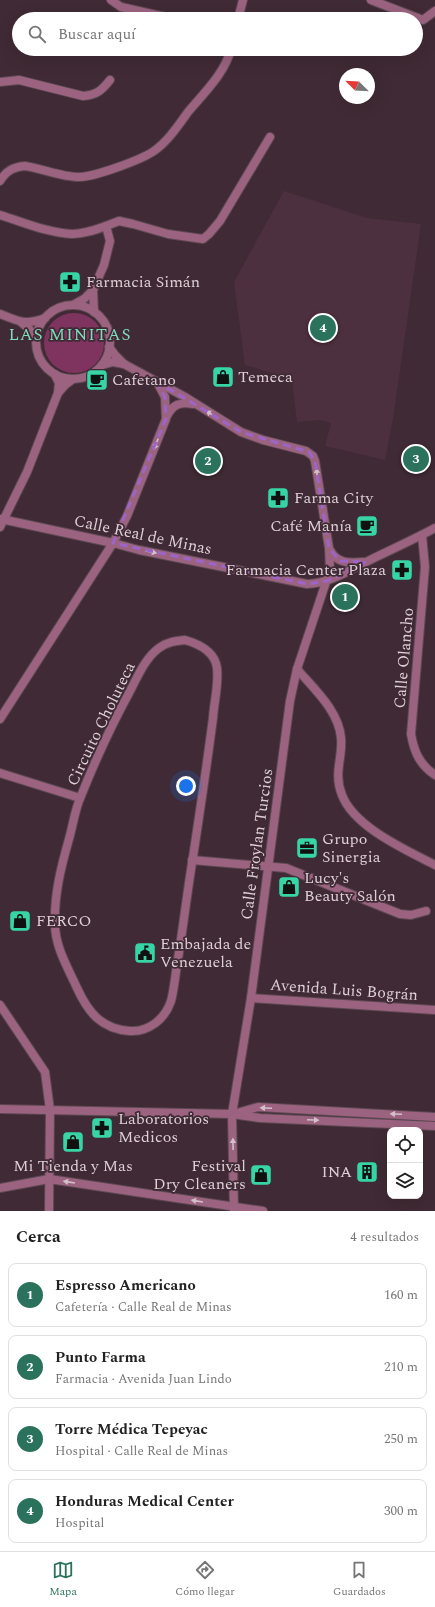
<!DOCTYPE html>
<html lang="es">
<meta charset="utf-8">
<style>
:root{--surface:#fff;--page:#f6f6f6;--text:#222;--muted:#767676;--line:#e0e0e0;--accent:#2b725d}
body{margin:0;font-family:Spectral,serif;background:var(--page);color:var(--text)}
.controls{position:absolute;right:12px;bottom:12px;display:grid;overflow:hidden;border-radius:8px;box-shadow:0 4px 16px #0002}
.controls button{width:36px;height:36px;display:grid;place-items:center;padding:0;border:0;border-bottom:1px solid var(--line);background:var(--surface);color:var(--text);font:20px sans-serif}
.compass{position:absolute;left:339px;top:68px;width:36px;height:36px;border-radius:50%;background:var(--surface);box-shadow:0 4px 16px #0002;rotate:294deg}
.you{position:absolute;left:186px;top:786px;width:14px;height:14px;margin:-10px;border:3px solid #fff;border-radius:50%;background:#1a73e8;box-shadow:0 0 0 6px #1a73e833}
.badge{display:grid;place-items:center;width:26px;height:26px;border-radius:50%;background:var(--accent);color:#fff;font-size:13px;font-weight:700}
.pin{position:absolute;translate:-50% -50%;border:2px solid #fff;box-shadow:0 1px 4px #0006}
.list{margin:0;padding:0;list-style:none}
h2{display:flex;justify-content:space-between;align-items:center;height:52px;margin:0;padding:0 16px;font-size:17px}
h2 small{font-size:13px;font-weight:400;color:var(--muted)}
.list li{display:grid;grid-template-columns:26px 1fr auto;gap:12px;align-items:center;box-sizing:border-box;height:64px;margin:0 8px 8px;padding:0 8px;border:1px solid var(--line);border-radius:8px}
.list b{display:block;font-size:15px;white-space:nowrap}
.list p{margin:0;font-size:13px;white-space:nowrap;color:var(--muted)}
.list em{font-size:13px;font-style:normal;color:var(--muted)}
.icon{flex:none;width:22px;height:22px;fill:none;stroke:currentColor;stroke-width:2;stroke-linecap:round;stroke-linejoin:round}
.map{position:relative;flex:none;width:435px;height:1211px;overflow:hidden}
.search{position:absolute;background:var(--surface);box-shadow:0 4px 16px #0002;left:12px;right:12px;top:12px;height:44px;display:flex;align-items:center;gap:10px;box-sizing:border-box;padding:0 14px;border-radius:22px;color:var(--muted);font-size:15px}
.sheet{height:340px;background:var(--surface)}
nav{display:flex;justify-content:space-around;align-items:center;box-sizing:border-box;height:56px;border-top:1px solid var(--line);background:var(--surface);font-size:11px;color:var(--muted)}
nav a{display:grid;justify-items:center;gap:2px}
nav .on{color:var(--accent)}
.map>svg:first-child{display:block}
.built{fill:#4d303f}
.green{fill:#7f335f}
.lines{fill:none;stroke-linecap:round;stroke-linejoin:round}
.minor-casing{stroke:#5c4852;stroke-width:10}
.tertiary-casing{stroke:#5c4852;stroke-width:10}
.minor{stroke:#9b6380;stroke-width:8}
.tertiary{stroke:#9b6380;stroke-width:8}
.oneway{fill:#d3bfc9}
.marked{fill:none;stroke:#9d65c7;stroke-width:3;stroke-dasharray:8 5;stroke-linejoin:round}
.labels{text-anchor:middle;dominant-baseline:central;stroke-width:3.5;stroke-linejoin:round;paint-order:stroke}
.poi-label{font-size:16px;fill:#ddcfd6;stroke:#402a35;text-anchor:start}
.street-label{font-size:16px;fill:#ddcfd6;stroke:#402a35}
.neighbourhood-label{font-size:17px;letter-spacing:1px;fill:#80dbba;stroke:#402a35}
</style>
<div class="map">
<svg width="435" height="1211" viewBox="0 0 435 1211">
<rect width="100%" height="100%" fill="#402a35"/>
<path class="built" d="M284 191 367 218 421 224 393 418 385 460 325 446 331 423 320 420 297 422 292 379 245 365 234 282Z"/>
<circle class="green" cx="74" cy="343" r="30"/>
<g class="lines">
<g class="minor-casing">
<g id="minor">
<path d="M371 0 423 20 435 11"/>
<path d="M238 19 243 0"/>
<path d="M0 82 19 80 83 96C97 95 102 90 110 80"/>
<path d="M106 226 119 221 133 224 168 234 203 239 209 234 220 221 270 137"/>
<path d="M55 375 59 383 58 393"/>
<path d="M1 519 113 543"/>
<path d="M0 527 27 472 58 393 65 385 73 379"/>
<path d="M422 535 425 567 411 734C414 752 420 765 435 775"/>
<path d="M185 640C199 644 215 652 217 668 219 684 214 702 213 718 207 764 200 811 193 857 187 893 183 929 177 965 175 977 174 990 171 1001 165 1019 149 1032 130 1031 101 1029 88 1012 77 988 68 968 55 947 55 924 54 895 61 867 69 839 73 825 75 809 81 796 95 761 111 726 129 693 137 678 145 658 159 648 167 642 175 641 185 640Z"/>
<path d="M297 669C314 689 339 711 341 738 343 758 333 773 342 795 354 827 406 850 435 865"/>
<path d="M0 773 80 798"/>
<path d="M192 860 286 868 400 914 411 915 426 911"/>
<path d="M251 998 435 1010"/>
<path d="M232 1114 234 1211"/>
<path d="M0 1188 49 1179 263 1211"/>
<path d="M49 1211 50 1110"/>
</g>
</g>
<g class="tertiary-casing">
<g id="tertiary">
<path d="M111 0 121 7 174 19"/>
<path d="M0 181C6 171 13 167 25 166 40 168 65 178 79 177 94 177 141 160 154 151 168 141 178 126 188 112 204 93 225 73 231 49"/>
<path d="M0 215C23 222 48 233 72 234 84 234 95 230 106 226L110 241 104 265 93 290 94 312"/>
<path d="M73 305 84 299 93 290"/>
<circle cx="73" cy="342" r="37"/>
<path d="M0 314C19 321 25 326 45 318"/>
<path d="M21 322 30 330 36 341"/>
<path d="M109 347 115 355 124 364 185 397 241 432 263 440 306 451 313 456 315 461 329 548 330 570 297 669 290 701 251 998 232 1114"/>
<path d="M102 365 113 362 124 364"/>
<path d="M167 416C173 404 180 402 193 404"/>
<path d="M113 543 139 550 307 584C330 583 348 571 368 561 390 550 413 540 435 528"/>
<path d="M330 550C337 564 350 563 363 562"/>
<path d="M0 719 113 543 127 516 166 419 165 397 157 382"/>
<path d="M0 1005 45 1072 50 1110"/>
<path d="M0 1109 232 1114 260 1118 435 1126"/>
<path d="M237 1113 258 1107 435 1117"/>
</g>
</g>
<use href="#minor" class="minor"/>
<use href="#tertiary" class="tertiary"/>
</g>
<defs><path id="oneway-solid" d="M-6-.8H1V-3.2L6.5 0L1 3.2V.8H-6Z"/></defs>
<g class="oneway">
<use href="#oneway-solid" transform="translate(211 414) rotate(-148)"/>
<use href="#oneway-solid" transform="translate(156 444) rotate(112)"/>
<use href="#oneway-solid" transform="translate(317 474) rotate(-97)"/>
<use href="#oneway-solid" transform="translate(151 552) rotate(12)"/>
<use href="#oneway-solid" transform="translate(266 1108) rotate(-177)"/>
<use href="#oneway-solid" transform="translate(396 1114) rotate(-177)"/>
<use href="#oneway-solid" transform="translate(313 1120) rotate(3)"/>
<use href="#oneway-solid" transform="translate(233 1144) rotate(-91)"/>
<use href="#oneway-solid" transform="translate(69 1182) rotate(-171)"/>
<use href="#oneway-solid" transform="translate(197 1201) rotate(-171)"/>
</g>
<path class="marked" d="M156 381 241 432 309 452 315 461 329 548 340 561 366 562 327 581 307 584 113 543 166 419 165 397Z"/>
<defs>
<g id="pharmacy-square" transform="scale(1.15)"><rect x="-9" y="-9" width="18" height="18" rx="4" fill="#37d4a6" stroke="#402a35"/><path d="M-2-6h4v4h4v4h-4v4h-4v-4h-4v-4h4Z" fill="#111"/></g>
<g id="shop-square" transform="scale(1.15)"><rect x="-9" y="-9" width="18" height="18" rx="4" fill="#37d4a6" stroke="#402a35"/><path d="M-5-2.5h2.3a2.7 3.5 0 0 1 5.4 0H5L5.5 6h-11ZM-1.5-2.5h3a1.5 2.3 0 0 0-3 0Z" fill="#111"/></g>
<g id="cafe-square" transform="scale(1.15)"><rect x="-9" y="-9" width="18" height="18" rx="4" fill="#37d4a6" stroke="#402a35"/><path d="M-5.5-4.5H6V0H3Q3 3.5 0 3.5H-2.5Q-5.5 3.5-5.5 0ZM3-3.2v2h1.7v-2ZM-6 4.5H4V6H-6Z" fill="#111"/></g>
<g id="office-square" transform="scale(1.15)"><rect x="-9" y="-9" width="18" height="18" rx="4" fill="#37d4a6" stroke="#402a35"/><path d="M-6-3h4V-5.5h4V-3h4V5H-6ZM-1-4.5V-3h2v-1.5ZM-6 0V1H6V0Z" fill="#111"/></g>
<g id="civic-square" transform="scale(1.15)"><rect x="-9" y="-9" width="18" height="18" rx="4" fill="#37d4a6" stroke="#402a35"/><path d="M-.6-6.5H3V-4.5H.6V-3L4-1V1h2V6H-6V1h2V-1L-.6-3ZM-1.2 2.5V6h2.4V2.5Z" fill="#111"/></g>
<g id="building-square" transform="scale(1.15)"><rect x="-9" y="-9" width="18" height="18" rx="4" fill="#37d4a6" stroke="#402a35"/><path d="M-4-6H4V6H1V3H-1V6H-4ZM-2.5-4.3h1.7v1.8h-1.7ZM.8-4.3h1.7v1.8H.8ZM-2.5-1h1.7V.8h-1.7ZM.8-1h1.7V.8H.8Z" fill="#111"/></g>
</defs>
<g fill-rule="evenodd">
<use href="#pharmacy-square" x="70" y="282"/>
<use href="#shop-square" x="223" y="377"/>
<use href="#cafe-square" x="97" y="380"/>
<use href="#pharmacy-square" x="278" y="498"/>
<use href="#cafe-square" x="367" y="526"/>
<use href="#pharmacy-square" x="402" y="570"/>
<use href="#office-square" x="307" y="848"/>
<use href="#shop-square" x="289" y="887"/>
<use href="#shop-square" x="20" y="921"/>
<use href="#civic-square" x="145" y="953"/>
<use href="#pharmacy-square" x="102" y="1128"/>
<use href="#shop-square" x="73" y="1142"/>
<use href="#building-square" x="367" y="1172"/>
<use href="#shop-square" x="261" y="1175"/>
</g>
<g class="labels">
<g class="poi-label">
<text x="86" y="282">Farmacia Simán</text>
<text x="238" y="377">Temeca</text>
<text x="112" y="380">Cafetano</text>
<text x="294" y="498">Farma City</text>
<text x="352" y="526" text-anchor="end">Café Manía</text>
<text x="386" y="570" text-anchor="end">Farmacia Center Plaza</text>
<text x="322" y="839">Grupo<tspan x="322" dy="18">Sinergia</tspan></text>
<text x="304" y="878">Lucy's<tspan x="304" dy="18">Beauty Salón</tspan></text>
<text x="36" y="921">FERCO</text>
<text x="160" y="944">Embajada de<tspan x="160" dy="18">Venezuela</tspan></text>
<text x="118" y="1119">Laboratorios<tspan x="118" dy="18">Medicos</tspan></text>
<text x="73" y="1166" text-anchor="middle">Mi Tienda y Mas</text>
<text x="246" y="1166" text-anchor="end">Festival<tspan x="246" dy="18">Dry Cleaners</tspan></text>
<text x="352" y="1172" text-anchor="end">INA</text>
</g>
<g class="street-label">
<text transform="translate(143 535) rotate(12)">Calle Real de Minas</text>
<text transform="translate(404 658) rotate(-85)">Calle Olancho</text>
<text transform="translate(101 724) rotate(-64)">Circuito Choluteca</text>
<text transform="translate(257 844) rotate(-82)">Calle Froylan Turcios</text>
<text transform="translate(344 990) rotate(4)">Avenida Luis Bográn</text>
</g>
<g class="neighbourhood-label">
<text x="70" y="335">LAS MINITAS</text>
</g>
</g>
</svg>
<div class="controls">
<button><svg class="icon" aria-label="locate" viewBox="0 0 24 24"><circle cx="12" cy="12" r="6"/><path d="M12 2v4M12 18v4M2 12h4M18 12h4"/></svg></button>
<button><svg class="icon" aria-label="layers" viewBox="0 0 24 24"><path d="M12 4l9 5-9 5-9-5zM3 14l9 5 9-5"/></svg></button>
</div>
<svg class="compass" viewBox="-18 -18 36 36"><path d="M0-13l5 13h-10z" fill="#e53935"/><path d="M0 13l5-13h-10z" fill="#767676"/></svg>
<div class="you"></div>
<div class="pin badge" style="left:345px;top:597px">1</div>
<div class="pin badge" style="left:208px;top:461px">2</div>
<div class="pin badge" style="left:416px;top:459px">3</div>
<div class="pin badge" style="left:323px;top:328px">4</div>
<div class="search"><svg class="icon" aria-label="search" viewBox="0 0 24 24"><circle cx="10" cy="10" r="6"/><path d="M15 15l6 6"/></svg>Buscar aquí</div>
</div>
<section class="sheet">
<h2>Cerca<small>4 resultados</small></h2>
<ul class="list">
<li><span class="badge">1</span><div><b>Espresso Americano</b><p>Cafetería · Calle Real de Minas</p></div><em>160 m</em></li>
<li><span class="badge">2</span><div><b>Punto Farma</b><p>Farmacia · Avenida Juan Lindo</p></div><em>210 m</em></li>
<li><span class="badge">3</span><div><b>Torre Médica Tepeyac</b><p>Hospital · Calle Real de Minas</p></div><em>250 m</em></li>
<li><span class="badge">4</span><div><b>Honduras Medical Center</b><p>Hospital</p></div><em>300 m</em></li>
</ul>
</section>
<nav>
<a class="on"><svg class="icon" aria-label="map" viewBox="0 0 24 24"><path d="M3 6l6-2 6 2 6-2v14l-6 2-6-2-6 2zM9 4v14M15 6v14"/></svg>Mapa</a>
<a><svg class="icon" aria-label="directions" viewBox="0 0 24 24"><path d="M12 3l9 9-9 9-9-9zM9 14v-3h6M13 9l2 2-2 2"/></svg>Cómo llegar</a>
<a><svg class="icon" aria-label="saved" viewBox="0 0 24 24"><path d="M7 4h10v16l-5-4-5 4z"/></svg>Guardados</a>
</nav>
